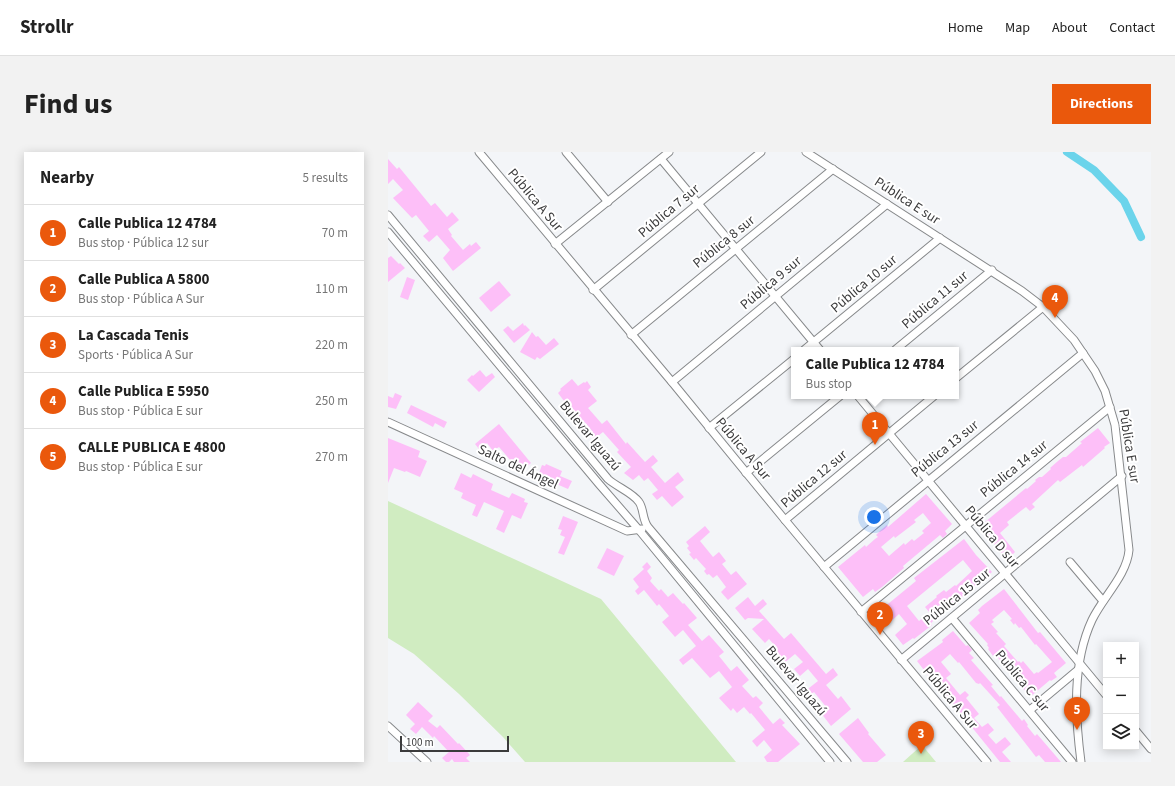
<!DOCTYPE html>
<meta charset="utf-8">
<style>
:root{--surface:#fff;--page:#f2f2f2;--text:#222;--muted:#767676;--line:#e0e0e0;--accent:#ea580c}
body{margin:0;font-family:"Source Sans 3",sans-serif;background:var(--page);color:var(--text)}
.controls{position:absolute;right:12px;bottom:12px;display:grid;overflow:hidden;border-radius:0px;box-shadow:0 2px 10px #0003}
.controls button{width:36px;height:36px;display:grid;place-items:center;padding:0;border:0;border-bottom:1px solid var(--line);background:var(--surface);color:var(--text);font:20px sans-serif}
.scale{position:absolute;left:12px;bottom:10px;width:109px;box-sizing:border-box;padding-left:4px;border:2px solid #3b3b3c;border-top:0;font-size:11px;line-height:14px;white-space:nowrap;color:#3b3b3c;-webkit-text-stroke:3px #fff;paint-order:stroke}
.you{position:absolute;left:486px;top:365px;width:14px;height:14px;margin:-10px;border:3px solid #fff;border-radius:50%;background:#1a73e8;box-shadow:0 0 0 6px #1a73e833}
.badge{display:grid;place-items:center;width:26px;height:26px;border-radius:50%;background:var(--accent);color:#fff;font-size:13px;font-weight:700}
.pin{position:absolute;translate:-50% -33px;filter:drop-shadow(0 1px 2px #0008)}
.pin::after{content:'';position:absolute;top:21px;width:14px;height:12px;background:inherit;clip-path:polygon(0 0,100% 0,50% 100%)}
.popup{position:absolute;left:403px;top:195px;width:168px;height:52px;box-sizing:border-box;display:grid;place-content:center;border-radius:0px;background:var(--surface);filter:drop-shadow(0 1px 3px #0005);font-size:13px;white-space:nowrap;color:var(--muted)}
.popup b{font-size:15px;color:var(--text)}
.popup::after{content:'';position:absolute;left:50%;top:100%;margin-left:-8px;border:8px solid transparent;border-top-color:var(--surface)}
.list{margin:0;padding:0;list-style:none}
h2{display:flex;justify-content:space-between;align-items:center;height:52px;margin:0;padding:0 16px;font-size:17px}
h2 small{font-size:13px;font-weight:400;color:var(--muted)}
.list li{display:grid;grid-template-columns:26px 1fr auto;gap:12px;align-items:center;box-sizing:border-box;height:56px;padding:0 16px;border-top:1px solid var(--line)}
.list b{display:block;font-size:15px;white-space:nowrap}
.list p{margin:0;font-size:13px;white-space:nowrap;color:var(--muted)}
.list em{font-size:13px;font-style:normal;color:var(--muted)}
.icon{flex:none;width:22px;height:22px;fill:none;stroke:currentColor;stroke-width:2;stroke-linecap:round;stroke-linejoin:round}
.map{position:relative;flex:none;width:763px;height:610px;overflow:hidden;border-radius:0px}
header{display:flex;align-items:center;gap:24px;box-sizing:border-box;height:56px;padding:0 20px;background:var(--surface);border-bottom:1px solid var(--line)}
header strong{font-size:19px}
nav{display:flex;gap:22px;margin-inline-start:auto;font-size:14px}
.intro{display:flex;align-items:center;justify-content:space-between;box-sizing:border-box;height:96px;padding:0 24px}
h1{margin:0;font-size:28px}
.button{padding:10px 18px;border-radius:0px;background:var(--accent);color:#fff;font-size:14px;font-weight:700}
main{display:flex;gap:24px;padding:0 24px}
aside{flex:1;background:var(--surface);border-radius:0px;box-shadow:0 2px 10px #0003}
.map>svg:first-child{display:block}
.green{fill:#d0ecc1}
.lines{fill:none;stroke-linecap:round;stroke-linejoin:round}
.canal{stroke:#6bd4eb;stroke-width:8}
.building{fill:#fdbff8;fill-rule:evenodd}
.street-casing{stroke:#87898b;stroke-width:9}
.street{stroke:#fff;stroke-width:7}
.labels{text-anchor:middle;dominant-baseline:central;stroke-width:4;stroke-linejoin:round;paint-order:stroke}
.street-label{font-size:14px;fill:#3b3b3c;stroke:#fff}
</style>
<header>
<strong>Strollr</strong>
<nav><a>Home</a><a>Map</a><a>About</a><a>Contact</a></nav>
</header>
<div class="intro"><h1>Find us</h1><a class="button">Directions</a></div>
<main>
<aside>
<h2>Nearby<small>5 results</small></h2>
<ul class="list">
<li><span class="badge">1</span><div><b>Calle Publica 12 4784</b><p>Bus stop · Pública 12 sur</p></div><em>70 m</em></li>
<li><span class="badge">2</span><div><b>Calle Publica A 5800</b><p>Bus stop · Pública A Sur</p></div><em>110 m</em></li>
<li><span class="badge">3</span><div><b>La Cascada Tenis</b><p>Sports · Pública A Sur</p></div><em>220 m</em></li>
<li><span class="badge">4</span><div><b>Calle Publica E 5950</b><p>Bus stop · Pública E sur</p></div><em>250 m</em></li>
<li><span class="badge">5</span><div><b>CALLE PUBLICA E 4800</b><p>Bus stop · Pública E sur</p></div><em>270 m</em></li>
</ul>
</aside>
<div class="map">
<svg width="763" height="610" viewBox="0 0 763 610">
<rect width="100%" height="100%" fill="#f3f5f8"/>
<g class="green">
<path d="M0 349 213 447 348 610H137L115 585 71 542 26 502 0 486Z"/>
<path d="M534 593 548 610H515Z"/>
</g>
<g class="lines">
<path class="canal" d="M679 0 706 18 736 49 753 85"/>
</g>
<g class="building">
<path d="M0 7 9 17 11 15 43 54 47 51 59 65 64 60 71 68 60 77 64 83 63 84 75 98 82 92 83 94 88 90 93 96 65 119 55 106 62 98 49 83 41 90 35 84 41 79 28 63 24 66 5 46 15 38 5 27 0 32Z"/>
<path d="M3 104 11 112 12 111 17 116 0 130V106Z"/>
<path d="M19 125 27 128 20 148 12 145Z"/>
<path d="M111 129 123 143 103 160 91 146Z"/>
<path d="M135 171 136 174 137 173 142 178 126 191 115 178 120 174 125 179Z"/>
<path d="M144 180 148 185 150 184 158 193 166 186 171 192 152 207 149 205 147 208 132 200Z"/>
<path d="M92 218 98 225 104 221 107 225 91 240 79 228 84 223 85 224Z"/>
<path d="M184 227 190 234 196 230 197 231 199 229 203 235 200 238 209 249 200 256 214 272 219 268 238 292 239 290 257 310 265 303 270 309 263 315 277 331 290 320 296 328 287 335 296 345 284 355 274 344 269 348 264 342 270 338 260 326 256 329 251 323 245 328 236 321 243 315 229 300 231 298 215 280 206 287 202 283 205 280 195 268 192 271 180 254 178 256 174 251 176 249 170 241 173 238 172 237Z"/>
<path d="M7 241 14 244 8 257 0 255V244L5 246Z"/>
<path d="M23 253 59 270 56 276 47 271 45 275 19 261Z"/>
<path d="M111 272 143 311 136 317 127 306 123 309 111 295 105 299 99 291 91 297 87 292Z"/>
<path d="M710 276 722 291 716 295 717 296 695 315 694 313 672 330 670 328 644 352 647 355 642 359 638 355 634 358 619 370 621 373 612 381 627 400 619 408 599 383H598L591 375 638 336 639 337 648 329 647 328 651 325H654L663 317 662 316 670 309 675 305H678L694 291 692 290Z"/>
<path d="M0 286 32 299 30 305 39 309 32 325 18 319 17 320 6 316 0 331Z"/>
<path d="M158 312 174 319 172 324 184 329 180 337 150 324 154 313 157 314Z"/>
<path d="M73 321 83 326 85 322 105 332 103 338 121 346 124 341 137 347 136 350 140 351 133 367 124 363 116 381 108 377 116 359 96 350 89 365 84 363 88 353 73 346 75 341 66 337Z"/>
<path d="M538 342 564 372 557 379 559 382 555 386 552 383 515 414 516 416 494 435 487 440 485 437 475 445 450 415 477 393 478 395 487 387 490 385 488 383 493 378 499 373 500 375ZM535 361 543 371 534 379 536 381 526 389 524 387 517 393 516 391 501 404 493 395 506 384 507 386 528 370 526 368Z"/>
<path d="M175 364 190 370 176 403 170 401 177 385 172 383 174 378 170 377Z"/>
<path d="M317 374 322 380 312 389 325 405 331 400 338 409 334 412 343 423 348 419 359 432 340 448 333 440 338 435 329 423 325 426 321 422 319 423 316 419 318 417 308 406 306 408 301 402 303 401 299 396 301 394 298 390Z"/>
<path d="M576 387 588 403 604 420 570 448 569 447 547 464 548 466 543 471 544 473 526 487 525 486 515 493 507 483 519 472 511 462 499 473 489 461 528 429 526 426ZM575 408 584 419 568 434 567 433 558 440 556 438 548 444 549 445 537 455 542 461 531 469 519 454Z"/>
<path d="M219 396 236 404 226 424 209 416Z"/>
<path d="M259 410 263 415 259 419 264 426 262 429 271 439 273 437 280 445 285 441 295 452 296 451 309 466 300 473 314 489 321 483 336 500 331 504 343 519 349 514 361 528 354 534 365 546 368 544 375 551 371 555 385 572 392 566 397 571 394 573 412 592 390 610H379L376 605 384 598 376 588 369 595 364 589 377 578 363 561 362 562 356 555 349 561 345 556 343 559 331 546 344 535 331 519 322 526 304 506 295 513 291 508 308 494 295 478 287 485 274 470 281 464 271 452 269 454 256 438 250 443 247 439 251 435 245 427 256 417 254 415Z"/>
<path d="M616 437 650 481 652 480 678 511 666 521 669 525 663 529 662 528 642 545 607 502 605 504 600 497 601 496 599 493 600 492 581 471 592 461 590 458 594 454ZM616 458 624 467 622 468 626 473 627 471 631 476 633 475 647 493 648 492 664 510 650 521 649 520 646 522 635 509 633 511 631 509 630 510 616 494 618 492 608 481 610 480 603 472 606 470 604 468Z"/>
<path d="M360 445 367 454 375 447 379 452 371 459 396 487 403 481 438 522 445 516 450 523 438 533 450 547 453 544 463 557 443 574 433 561 439 556 426 540 420 545 416 540 430 529 420 517 412 524 406 517 415 510 407 502 396 511 393 507 390 509 385 504 388 501 386 499 389 496 381 487 377 491 364 477 376 467 360 466 357 468 347 456Z"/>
<path d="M565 479 578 494 580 493 584 498 581 501 586 506 583 508 605 533 603 534 612 545 613 544 634 569 636 567 640 573 639 574 647 584 649 582 673 610H657L651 603 648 605 609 555 612 553 592 531 591 532 588 531 571 510 570 511 562 502 553 510 563 522 558 526 572 543 577 539 581 543 578 546 591 562 586 566 594 575 600 571 606 578 600 583 608 592 617 585 623 592 614 600 623 610H612L570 558 550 536 529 509 555 490 554 488Z"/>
<path d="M30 550 45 564 40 569 49 576 52 573 70 592 71 591 82 603 78 606 82 610H66L64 607 61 610H58L54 606 61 600 46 584 45 586 34 575 28 582 22 577 27 572 18 563Z"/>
<path d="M470 566 481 581 480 582 498 603 489 610H475L451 582Z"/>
</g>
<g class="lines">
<g class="street-casing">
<g id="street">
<path d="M91 0 284 230 397 368 599 610"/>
<path d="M178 0 220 50"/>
<path d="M418 0 634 139 655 155 686 188 707 219 717 239 727 273 741 398C739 423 715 445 704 468 684 511 687 564 693 610"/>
<path d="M273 7 432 198"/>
<path d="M0 63 220 327C229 335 245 341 251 350 256 357 254 367 260 375L459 610"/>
<path d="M0 80 211 332 251 378 442 610"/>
<path d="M167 92 281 0"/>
<path d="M205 138 373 0"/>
<path d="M243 183 445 17"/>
<path d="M416 198 552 86"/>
<path d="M507 198 604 118"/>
<path d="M568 226 655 155"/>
<path d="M284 230 499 52"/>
<path d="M470 244 718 543"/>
<path d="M0 270 239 379 254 377"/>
<path d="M321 276 406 207"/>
<path d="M358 321 452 244"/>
<path d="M397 368 546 244"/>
<path d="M682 410 715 449"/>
<path d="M436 415 695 201"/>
<path d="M473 460 722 255"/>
<path d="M564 466 684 610"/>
<path d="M513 508 734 324"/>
<path d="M642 558 691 517"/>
<path d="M0 574 39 610"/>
<path d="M748 579 763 597"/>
</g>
</g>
<use href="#street" class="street"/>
</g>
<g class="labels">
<g class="street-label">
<text transform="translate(147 48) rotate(50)">Pública A Sur</text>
<text transform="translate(519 49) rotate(33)">Pública E sur</text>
<text transform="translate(281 59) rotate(-40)">Pública 7 sur</text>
<text transform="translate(336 90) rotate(-39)">Pública 8 sur</text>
<text transform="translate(383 131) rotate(-40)">Pública 9 sur</text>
<text transform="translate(476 132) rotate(-40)">Pública 10 sur</text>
<text transform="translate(547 148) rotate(-40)">Pública 11 sur</text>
<text transform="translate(202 284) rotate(50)">Bulevar Iguazú</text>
<text transform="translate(741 294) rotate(81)">Pública E sur</text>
<text transform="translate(355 297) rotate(50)">Pública A Sur</text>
<text transform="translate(557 297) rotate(-39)">Pública 13 sur</text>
<text transform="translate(130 315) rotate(25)">Salto del Ángel</text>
<text transform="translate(626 317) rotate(-39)">Pública 14 sur</text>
<text transform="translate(426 327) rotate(-40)">Pública 12 sur</text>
<text transform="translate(604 385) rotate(50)">Pública D sur</text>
<text transform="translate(569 445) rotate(-39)">Pública 15 sur</text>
<text transform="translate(408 529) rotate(50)">Bulevar Iguazú</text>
<text transform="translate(634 529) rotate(50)">Publica C sur</text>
<text transform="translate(562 546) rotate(50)">Pública A Sur</text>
</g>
</g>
</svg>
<div class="controls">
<button>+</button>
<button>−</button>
<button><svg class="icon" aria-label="layers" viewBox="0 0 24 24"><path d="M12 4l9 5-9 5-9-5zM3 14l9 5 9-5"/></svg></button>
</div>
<div class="scale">100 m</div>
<div class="you"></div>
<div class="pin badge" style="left:487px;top:293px">1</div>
<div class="popup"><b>Calle Publica 12 4784</b>Bus stop</div>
<div class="pin badge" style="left:492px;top:483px">2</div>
<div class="pin badge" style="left:533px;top:602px">3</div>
<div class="pin badge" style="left:667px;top:166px">4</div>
<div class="pin badge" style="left:689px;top:578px">5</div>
</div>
</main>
